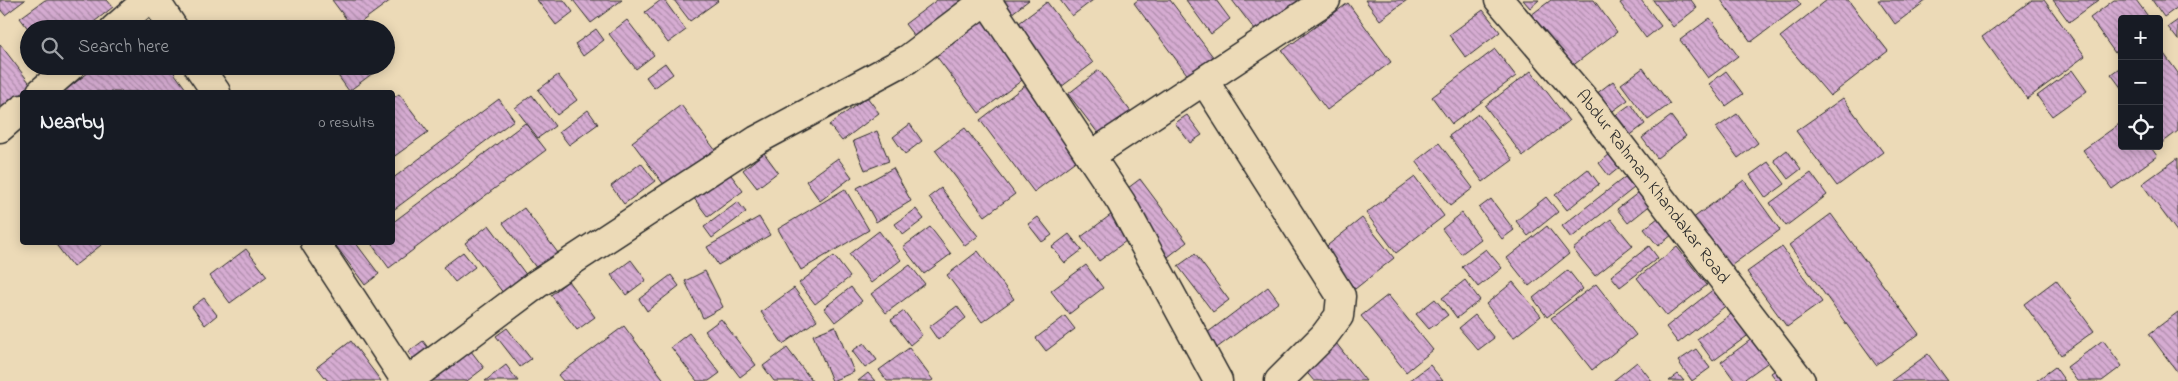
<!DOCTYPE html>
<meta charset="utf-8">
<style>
:root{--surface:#171b24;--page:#20242c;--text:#f1f3f6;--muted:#9ea1a6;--line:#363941}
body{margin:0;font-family:"Indie Flower",sans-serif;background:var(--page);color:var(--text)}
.controls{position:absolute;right:15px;top:15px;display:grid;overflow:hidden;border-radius:5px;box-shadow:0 2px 12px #0003}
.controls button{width:45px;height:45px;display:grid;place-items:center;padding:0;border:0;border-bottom:1px solid var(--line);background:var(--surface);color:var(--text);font:25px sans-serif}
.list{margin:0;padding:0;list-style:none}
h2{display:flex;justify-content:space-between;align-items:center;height:65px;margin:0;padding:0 20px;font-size:21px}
h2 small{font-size:16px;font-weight:400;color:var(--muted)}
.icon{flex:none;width:28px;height:28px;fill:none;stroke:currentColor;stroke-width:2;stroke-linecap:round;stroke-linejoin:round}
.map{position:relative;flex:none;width:2178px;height:381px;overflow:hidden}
.search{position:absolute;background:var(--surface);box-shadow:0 2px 12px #0003;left:20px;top:20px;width:375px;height:55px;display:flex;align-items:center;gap:12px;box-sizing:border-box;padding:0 18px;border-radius:28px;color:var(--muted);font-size:19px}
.panel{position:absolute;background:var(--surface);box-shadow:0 2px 12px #0003;left:20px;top:90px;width:375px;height:155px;border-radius:5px}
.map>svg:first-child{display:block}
.building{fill:url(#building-back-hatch);stroke:#2b2b2b}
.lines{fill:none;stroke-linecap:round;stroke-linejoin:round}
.minor-casing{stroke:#2b2b2b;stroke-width:31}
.minor{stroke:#ecdab7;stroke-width:28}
.labels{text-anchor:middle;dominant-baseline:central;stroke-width:5;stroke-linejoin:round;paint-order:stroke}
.street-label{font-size:18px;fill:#2b2b2b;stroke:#ecdab7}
</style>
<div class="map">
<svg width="2178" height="381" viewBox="0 0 2178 381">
<defs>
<pattern id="building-back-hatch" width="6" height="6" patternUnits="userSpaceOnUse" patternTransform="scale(1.25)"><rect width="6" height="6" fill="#d6acd2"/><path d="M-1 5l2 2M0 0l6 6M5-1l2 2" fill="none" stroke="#ae8cab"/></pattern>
</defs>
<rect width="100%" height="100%" fill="#ecdab7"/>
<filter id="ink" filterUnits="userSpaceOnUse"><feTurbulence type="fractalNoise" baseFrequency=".02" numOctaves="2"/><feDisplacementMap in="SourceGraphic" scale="10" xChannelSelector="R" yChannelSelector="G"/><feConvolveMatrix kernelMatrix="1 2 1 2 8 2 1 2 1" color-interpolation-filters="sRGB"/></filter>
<g filter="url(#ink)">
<g class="building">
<path d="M0 0H25L5 15 0 9Z"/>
<path d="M45 0H107L113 7 85 29 29 30 20 18Z"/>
<path d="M332 0H391L353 28Z"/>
<path d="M537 0H564L573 12 556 25Z"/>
<path d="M573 0H622L591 23Z"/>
<path d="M661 0H664L686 30 668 43 645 12Z"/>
<path d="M674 0H717L718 1 690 21Z"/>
<path d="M937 0H980L921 45 905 24Z"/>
<path d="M1000 0H1029L1011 14Z"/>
<path d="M1060 0H1093L1072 16Z"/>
<path d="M1138 0H1170L1214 58 1189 77 1134 3Z"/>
<path d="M1186 0H1216L1230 19 1211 34Z"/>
<path d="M1232 0H1303L1258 34Z"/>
<path d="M1365 0H1407L1380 20Z"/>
<path d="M1523 0H1539L1530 8Z"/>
<path d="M1551 0H1594L1617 32 1563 73 1523 21Z"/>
<path d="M1625 0H1641L1661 26 1646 38 1620 3Z"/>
<path d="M1653 0H1691L1697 8 1673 27Z"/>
<path d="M1721 0H1797L1801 5 1751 42Z"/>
<path d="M1827 0H1848L1888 51 1830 96 1780 37Z"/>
<path d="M1878 0H1927L1895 24Z"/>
<path d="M2032 0H2044L2085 56 2027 99 1982 37Z"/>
<path d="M2053 0H2099L2069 22Z"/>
<path d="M2114 0H2136L2150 19H2122V48L2115 53 2090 18Z"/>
<path d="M2152 0H2178V7L2164 17Z"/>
<path d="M1047 2 1093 63 1057 90 1011 29Z"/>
<path d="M1348 3 1391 62 1327 110 1282 51Z"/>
<path d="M982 10 1030 74 979 113 931 49Z"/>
<path d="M1483 10 1500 32 1466 58 1449 35Z"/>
<path d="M1710 18 1738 56 1708 78 1680 40Z"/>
<path d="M627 20 654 55 636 69 609 34Z"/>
<path d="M2178 20V40L2168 27Z"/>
<path d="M596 29 604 40 583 56 575 44Z"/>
<path d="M0 44 32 86 0 110Z"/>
<path d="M2159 47 2178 73V131L2162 143 2159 139Z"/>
<path d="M1495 49 1516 76 1452 124 1432 97Z"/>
<path d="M665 63 673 74 654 88 646 77Z"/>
<path d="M97 66H169L186 89 182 92H63Z"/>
<path d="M331 66H380L381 67 349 91Z"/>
<path d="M2122 66V89L2111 74Z"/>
<path d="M1643 68 1670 104 1648 120 1621 84Z"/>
<path d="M1099 70 1135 117 1104 141 1068 94Z"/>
<path d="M2072 70 2087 91 2052 116 2037 96Z"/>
<path d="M1531 71 1569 121 1523 156 1485 106Z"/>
<path d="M1726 71 1743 94 1726 106 1709 84Z"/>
<path d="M558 75 577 100 557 115 538 90Z"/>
<path d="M1613 81 1628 100 1610 113 1596 94Z"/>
<path d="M1027 84 1082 156 1034 192 980 120Z"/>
<path d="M399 94 428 132 392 158V99Z"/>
<path d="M532 95 555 126 538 138 515 108Z"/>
<path d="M867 97 879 113 842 141 829 125Z"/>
<path d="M1843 98 1883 152 1837 186 1796 131Z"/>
<path d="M499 99 514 120 392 211V179Z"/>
<path d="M1631 104 1645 124 1628 137 1613 117Z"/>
<path d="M681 105 716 151 667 189 632 142Z"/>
<path d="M588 110 598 124 569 145 559 132Z"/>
<path d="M1478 114 1513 160 1483 182 1449 136Z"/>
<path d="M1737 114 1758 143 1738 158 1716 128Z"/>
<path d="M1187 115 1202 135 1190 143 1175 123Z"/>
<path d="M1671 116 1686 136 1657 158 1642 138Z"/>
<path d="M2122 122V146H2150L2157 156 2112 189 2083 150Z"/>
<path d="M525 123 546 150 389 268 370 242H392V223Z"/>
<path d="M910 124 922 141 905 154 893 137Z"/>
<path d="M965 128 1015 194 985 216 935 150Z"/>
<path d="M877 131 889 161 865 170 853 141Z"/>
<path d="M1439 143 1473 188 1450 206 1416 161Z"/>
<path d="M1787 150 1801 169 1788 179 1774 160Z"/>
<path d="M764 153 778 172 757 188 743 170Z"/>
<path d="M1610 154 1620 167 1609 176 1599 163Z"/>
<path d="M838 158 852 177 820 201 806 181Z"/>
<path d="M2178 158V233L2142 184Z"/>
<path d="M1768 162 1785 184 1766 198 1750 175Z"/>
<path d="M641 163 655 181 624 204 611 186Z"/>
<path d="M893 168 911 201 876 222 857 188Z"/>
<path d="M1588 169 1599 184 1567 210 1555 195Z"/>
<path d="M728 171 743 191 708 217 693 197Z"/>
<path d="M1811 173 1827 195 1786 226 1770 203Z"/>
<path d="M1415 177 1444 216 1396 253 1366 213Z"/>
<path d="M1625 177 1634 188 1571 238 1562 226Z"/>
<path d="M1140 179 1187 242 1168 257 1120 194Z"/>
<path d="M1744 180 1780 230 1728 268 1692 219Z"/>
<path d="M941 188 978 236 965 246 929 197Z"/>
<path d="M845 189 869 230 801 270 778 229Z"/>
<path d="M1643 189 1653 203 1628 223 1617 209Z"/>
<path d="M1546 197 1558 212 1528 236 1516 221Z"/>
<path d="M1491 199 1514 230 1502 239 1479 208Z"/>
<path d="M738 202 746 212 712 238 704 227Z"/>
<path d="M524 208 558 253 537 269 503 223Z"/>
<path d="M916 209 924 219 903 235 895 224Z"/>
<path d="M1116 211 1134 235 1099 261 1081 237Z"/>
<path d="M1462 213 1481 239 1461 254 1442 229Z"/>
<path d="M1663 214 1677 231 1658 246 1644 229Z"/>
<path d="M1831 214 1919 334 1876 365 1789 245Z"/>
<path d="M759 217 770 235 718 265 707 247Z"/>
<path d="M1038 217 1052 235 1042 242 1028 224Z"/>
<path d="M1362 218 1394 258 1355 289 1323 249Z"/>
<path d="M1611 219 1633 246 1595 276 1573 249Z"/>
<path d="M489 225 530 280 507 298 465 243Z"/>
<path d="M1547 226 1569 254 1529 286 1507 258Z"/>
<path d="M930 227 951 254 924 274 903 247Z"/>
<path d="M879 231 901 260 871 283 849 254Z"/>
<path d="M1069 234 1082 250 1065 263 1052 247Z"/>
<path d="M54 242H105L73 267Z"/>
<path d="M333 242H355L379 274 365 285Z"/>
<path d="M1649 246 1658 258 1620 287 1611 276Z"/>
<path d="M1677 247 1707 285 1667 316 1637 278Z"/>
<path d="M1782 247 1822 302 1787 327 1747 272Z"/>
<path d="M246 249 267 276 230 303 210 276Z"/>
<path d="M1486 249 1502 268 1478 287 1462 267Z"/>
<path d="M978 251 1014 299 982 322 947 275Z"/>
<path d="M463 252 475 267 455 282 443 267Z"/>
<path d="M1195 254 1229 300 1213 312 1178 266Z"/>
<path d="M834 256 850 277 815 304 799 283Z"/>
<path d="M631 260 646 280 626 295 611 275Z"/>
<path d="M910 265 925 284 886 313 871 294Z"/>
<path d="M1086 265 1103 288 1069 314 1051 291Z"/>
<path d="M1568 270 1583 289 1547 317 1533 298Z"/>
<path d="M705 271 723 307 703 318 685 281Z"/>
<path d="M671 275 679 286 647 311 639 299Z"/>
<path d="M1465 280 1480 300 1457 318 1442 298Z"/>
<path d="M2056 280 2094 331 2061 355 2024 304Z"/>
<path d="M568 281 595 317 577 330 551 295Z"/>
<path d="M1513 282 1541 316 1513 338 1486 304Z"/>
<path d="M1596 284 1636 335 1592 370 1551 318Z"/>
<path d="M851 287 862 301 835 322 824 308Z"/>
<path d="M1268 287 1279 302 1214 350 1203 336Z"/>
<path d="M794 288 817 320 783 344 761 312Z"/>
<path d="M1715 288 1728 304 1678 343 1666 327Z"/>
<path d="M1388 295 1433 350 1406 372 1361 316Z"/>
<path d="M204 298 217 315 205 325 192 307Z"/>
<path d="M1435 299 1448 315 1429 329 1416 314Z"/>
<path d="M957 306 966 318 938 340 929 327Z"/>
<path d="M1738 309 1754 331 1713 361 1697 339Z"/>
<path d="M904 311 922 335 910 345 891 320Z"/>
<path d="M2178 312V373L2149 334Z"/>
<path d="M1475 315 1494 338 1478 350 1459 328Z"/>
<path d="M1065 316 1075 329 1046 351 1036 338Z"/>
<path d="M721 319 756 365 740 377 705 331Z"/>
<path d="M624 326 665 381H563L558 375Z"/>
<path d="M835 326 854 372 832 381 813 335Z"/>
<path d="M507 328 531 359 520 367 496 336Z"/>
<path d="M689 333 720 373 709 381H697L671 347Z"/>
<path d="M1757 335 1774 358 1742 381H1735L1721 362Z"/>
<path d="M2103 340 2122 366 2102 381H2077L2067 367Z"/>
<path d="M351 341 381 381H328L317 367Z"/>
<path d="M423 341 432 353 417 364 408 352Z"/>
<path d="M864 343 877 360 865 368 852 351Z"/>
<path d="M1336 343 1366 381H1314L1303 368Z"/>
<path d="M787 348 812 381H774L763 366Z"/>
<path d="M909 348 933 380 931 381H887L879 370Z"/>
<path d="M1696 349 1710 368 1692 381 1678 361Z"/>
<path d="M471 351 484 368 467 381H431Z"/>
<path d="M1928 354 1948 381H1891Z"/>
<path d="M1637 362 1652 381H1613Z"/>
<path d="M1784 364 1796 381H1777L1771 373Z"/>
<path d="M506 365 518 381H485Z"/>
<path d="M1430 365 1443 381H1409Z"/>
<path d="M2055 367 2065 381H2036Z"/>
<path d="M868 373 875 381H858Z"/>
<path d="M1678 374 1684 381H1669Z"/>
</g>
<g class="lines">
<g class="minor-casing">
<g id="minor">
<path d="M155 0 174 29"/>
<path id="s1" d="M1499 0 1590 106 1801 381"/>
<path d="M987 1 1121 202 1218 381"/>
<path d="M114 29 147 0"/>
<path d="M198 66 216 92"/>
<path d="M1205 82 1341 296 1339 316 1324 336 1279 381"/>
<path d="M41 92 71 66"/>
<path d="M0 128 22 109"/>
<path d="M1090 156 1326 0"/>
<path d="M315 242 406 381"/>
<path d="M415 381 413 377 537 284 757 140 908 59 986 0"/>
</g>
</g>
<use href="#minor" class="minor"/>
</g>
</g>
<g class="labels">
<g class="street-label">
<text stroke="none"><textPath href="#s1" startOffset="242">Abdur Rahman Khandakar Road</textPath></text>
</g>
</g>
</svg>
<div class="controls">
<button>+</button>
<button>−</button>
<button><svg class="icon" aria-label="locate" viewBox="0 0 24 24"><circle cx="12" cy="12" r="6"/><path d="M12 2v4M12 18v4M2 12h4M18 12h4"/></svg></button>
</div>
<div class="search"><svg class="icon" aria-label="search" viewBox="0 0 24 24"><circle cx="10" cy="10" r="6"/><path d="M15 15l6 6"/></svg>Search here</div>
<section class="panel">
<h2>Nearby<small>0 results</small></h2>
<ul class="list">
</ul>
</section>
</div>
